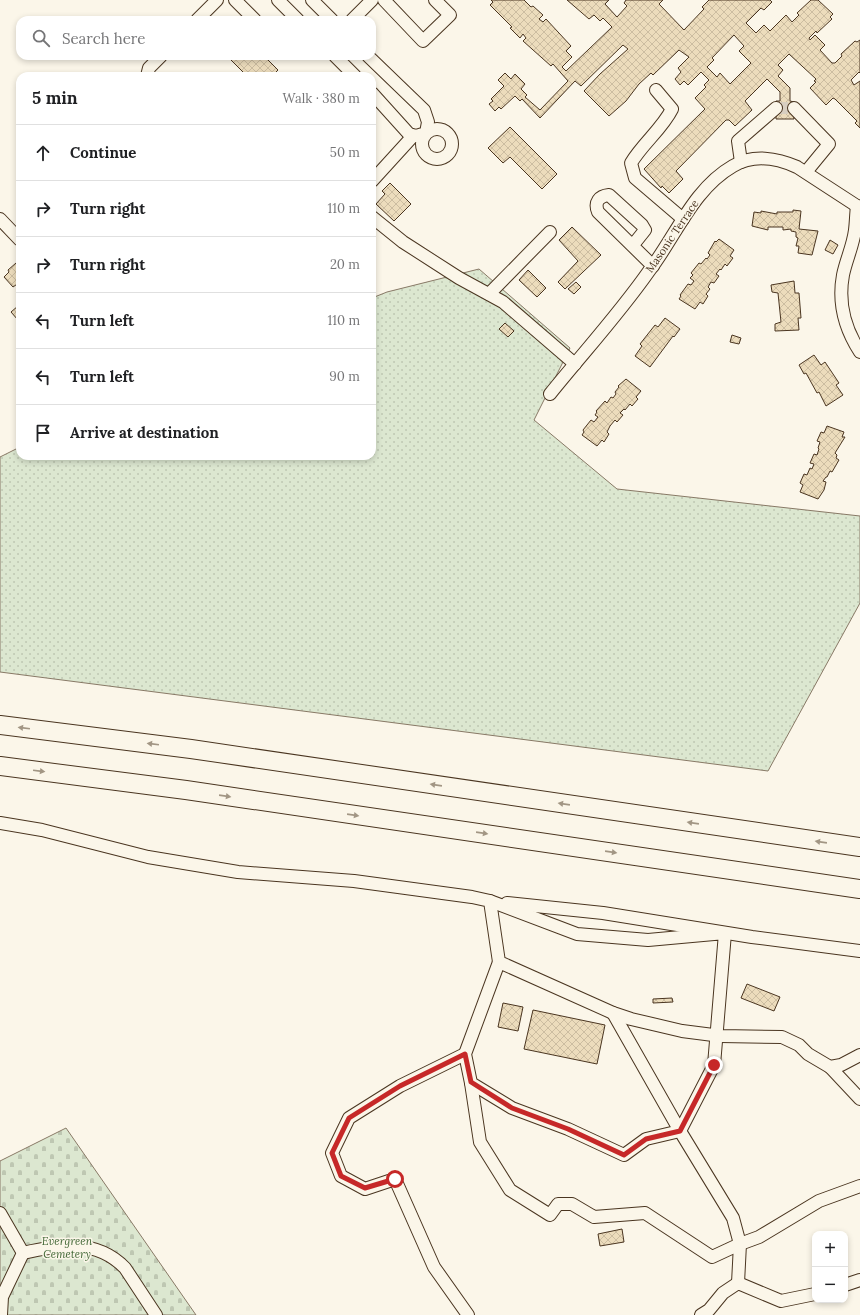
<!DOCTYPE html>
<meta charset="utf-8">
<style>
:root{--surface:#fff;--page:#f2f2f2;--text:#202124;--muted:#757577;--line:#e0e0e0}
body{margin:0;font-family:Lora,serif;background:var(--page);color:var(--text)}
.controls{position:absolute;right:12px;bottom:12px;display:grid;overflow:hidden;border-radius:8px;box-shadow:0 2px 6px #0003}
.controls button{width:36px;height:36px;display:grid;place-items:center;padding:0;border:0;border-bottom:1px solid var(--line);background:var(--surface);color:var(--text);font:20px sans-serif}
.stop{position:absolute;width:12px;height:12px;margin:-9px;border:3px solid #c62828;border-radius:50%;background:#fff}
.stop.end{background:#c62828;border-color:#fff;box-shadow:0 1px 4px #0008}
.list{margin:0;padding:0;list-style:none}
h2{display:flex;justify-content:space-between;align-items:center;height:52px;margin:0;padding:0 16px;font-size:17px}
h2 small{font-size:13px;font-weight:400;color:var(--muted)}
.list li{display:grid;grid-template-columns:26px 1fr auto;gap:12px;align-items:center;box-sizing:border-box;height:56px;padding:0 16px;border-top:1px solid var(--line)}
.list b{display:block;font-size:15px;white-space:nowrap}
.list em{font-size:13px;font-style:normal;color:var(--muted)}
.icon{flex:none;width:22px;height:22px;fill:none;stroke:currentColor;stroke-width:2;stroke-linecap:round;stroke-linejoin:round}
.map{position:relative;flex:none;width:860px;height:1315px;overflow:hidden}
.search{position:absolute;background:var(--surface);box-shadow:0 2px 6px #0003;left:16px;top:16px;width:360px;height:44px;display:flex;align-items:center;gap:10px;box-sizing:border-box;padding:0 14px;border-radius:12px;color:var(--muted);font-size:15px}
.panel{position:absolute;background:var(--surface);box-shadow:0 2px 6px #0003;left:16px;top:72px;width:360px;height:388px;border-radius:12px}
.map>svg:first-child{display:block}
.grass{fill:url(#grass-dots);stroke:#887966}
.cemetery{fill:url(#cemetery-stones);stroke:#887966}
.building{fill:url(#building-cross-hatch);stroke:#4a3520;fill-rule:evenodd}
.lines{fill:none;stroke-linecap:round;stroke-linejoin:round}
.minor-tunnel{stroke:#d8cfc1;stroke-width:12;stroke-dasharray:12 6;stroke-linecap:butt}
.minor-casing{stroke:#4a3520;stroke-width:14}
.highway-casing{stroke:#4a3520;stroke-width:20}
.minor{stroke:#fbf6e9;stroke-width:12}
.highway{stroke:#fbf6e9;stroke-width:18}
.oneway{fill:#a29684}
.route{stroke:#c62828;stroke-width:5}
.labels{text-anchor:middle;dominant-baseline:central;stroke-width:3;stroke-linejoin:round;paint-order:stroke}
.street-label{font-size:11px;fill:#4a3520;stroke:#fbf6e9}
.park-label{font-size:11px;font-style:italic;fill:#436837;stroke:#fbf6e9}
</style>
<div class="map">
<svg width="860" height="1315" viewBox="0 0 860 1315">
<defs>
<pattern id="grass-dots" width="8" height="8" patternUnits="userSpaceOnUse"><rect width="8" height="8" fill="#dce7d0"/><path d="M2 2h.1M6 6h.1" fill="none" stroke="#bec7b2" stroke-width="1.8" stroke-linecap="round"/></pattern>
<pattern id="cemetery-stones" width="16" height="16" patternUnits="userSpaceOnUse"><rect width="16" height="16" fill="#dce7d0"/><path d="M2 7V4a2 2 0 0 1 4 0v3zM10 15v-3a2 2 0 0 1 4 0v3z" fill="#bec7b2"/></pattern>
<pattern id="building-cross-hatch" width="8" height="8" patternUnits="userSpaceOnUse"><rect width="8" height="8" fill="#ecdcbc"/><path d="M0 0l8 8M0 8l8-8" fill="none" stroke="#ccbda1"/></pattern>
</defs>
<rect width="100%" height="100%" fill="#fbf6e9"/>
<path class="grass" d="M479 269 570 348 534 420 617 489 860 516V603L768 771 0 672V457L20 447V456H372V298L387 292Z"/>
<path class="cemetery" d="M66 1128 196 1315H0V1161Z"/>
<g class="building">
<path d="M491 0H524L531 7 533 6 543 15 539 19 543 22 546 19 571 46 566 51 572 57 562 67 566 71 612 27 603 18 600 21 594 15 589 19 567 0H609L605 4 617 17 627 6 624 3 626 0H663L659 4 684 30 704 9 702 7 709 0H770L772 2 764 10 761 8 746 23 756 33 764 25 770 31 786 15 792 22 799 15 797 13 811 0H818L833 14 830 17 832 19 817 33 816 31 809 38 810 40 815 35 825 45 820 50 832 63H835L842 56 841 54 855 41 857 42 860 40V73L859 72 851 80 854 85 860 81V128L855 123 857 121 835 99 833 98 826 105 810 88 816 82 814 81 816 79 789 54 778 65 783 70 778 76 790 88V101L794 102V119H776V101H780V92L767 79 745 101 752 110 735 126 729 120H726L676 171 683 179 669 193 662 186 661 188 644 169 705 109 695 98 706 87 704 85 709 80 701 72 688 85 684 81 680 85 675 79 681 72 678 68 689 57 679 50 653 75 651 73 639 84 626 101 609 116 584 91 600 74 628 49 623 45 581 86 575 81 540 118 522 99 520 101 515 96 501 109 499 107 495 111 489 104 493 101 491 99 504 86 498 80 505 73 511 79 515 74 525 84 521 89 527 95 525 97 540 110 568 81 553 64 551 66 523 41 526 38 523 34 520 38 510 28 512 27 490 5 493 2ZM734 35 744 46 739 51 751 63 730 84 720 73 717 77 707 67 714 60 712 58Z"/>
<path d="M231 56H264L278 70 272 76H247L229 58Z"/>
<path d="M510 127 557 174 542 189 510 157 503 163 488 148Z"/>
<path d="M390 183 411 204 394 221 376 204 385 194 382 191Z"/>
<path d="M793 210 801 211 799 229 818 231 812 255 798 253 799 246H796L798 238 796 237V232L791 231V229L783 230V227H768V230L752 226 754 212 761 213V211L777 214V212H793Z"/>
<path d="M572 227 601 255 565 289 558 282 578 261 559 240Z"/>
<path d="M719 239 734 250 730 256 733 258 727 266 725 264 721 270 720 269 716 274 719 276 714 283 711 282 708 287 710 289 706 294 708 296 703 304 700 302 695 309 679 299 681 296 680 295 688 284 691 285 694 281 690 278 693 275 691 273 699 263 701 264 706 258 707 259 710 255 708 253 715 241 716 242Z"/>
<path d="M830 240 838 245 833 254 825 250Z"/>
<path d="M16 263 20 267V282L13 287 4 277 9 272 8 270Z"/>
<path d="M528 270 546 288 537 297 519 280Z"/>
<path d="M794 281 795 293H799L801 318H798L799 330 775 331V324L781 322 778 293 772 292 771 285Z"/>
<path d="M576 282 581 287 574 294 568 289Z"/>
<path d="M18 306 20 318 18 320 11 312Z"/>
<path d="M665 318 680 329 674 337 673 336 650 367 635 356 642 346 640 344 655 325 658 327Z"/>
<path d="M505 323 514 331 508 337 499 329Z"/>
<path d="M732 335 741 338 739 344 730 342Z"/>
<path d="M814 355 821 365 825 362 839 383 836 385 843 395 826 406 819 392 817 393 806 373 804 374 799 365Z"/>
<path d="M626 379 641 391 636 397 638 399 632 406 630 404 625 410 624 409 620 413 623 415 617 422 615 420 610 426 607 432 609 434 604 442 602 440 597 446 582 435 584 432 583 430 591 420 594 422 598 417 595 415 597 412 596 411 605 401 607 403 611 397 613 398 616 394 615 392 619 387 618 386Z"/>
<path d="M827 426 844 432 842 437H845L835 453 837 455 836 458 839 460 832 472 830 471 827 477H826L823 481 826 482 824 490 818 499 800 492 803 485 800 483 804 474 807 475 810 468 812 469 814 464 810 463 814 454 817 455 819 449 818 448 820 442 817 441 821 432 824 433Z"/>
<path d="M747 984 780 997 774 1011 741 998Z"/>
<path d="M672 998 673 1002 653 1003V999Z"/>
<path d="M503 1003 523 1007 518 1031 498 1027Z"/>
<path d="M533 1010 605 1025 597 1064 524 1049Z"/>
<path d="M622 1229 624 1242 600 1246 598 1234Z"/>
</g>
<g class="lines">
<path class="minor-tunnel" d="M776 108H794"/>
<g class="minor-casing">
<g id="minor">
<path d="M235 0 255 20"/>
<path d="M278 0 298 20"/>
<path d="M312 0 332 20"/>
<path d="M384 0 423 41 450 15 435 0"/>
<path d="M197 20 217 0"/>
<path d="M352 20 372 0"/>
<path d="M335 56 355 76"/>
<path d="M368 56 424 110 428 122 426 133 416 136 409 134 372 93"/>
<path d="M147 76 149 68 161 56"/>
<path d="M656 90 672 109C662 129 643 143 631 163L635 178 683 219"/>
<path d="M794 108 829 144 806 172"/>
<circle cx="437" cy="144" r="15"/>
<path d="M741 162 738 141 776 108"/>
<path d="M372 181 413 136"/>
<path d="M857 206C856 214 856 222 855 230 853 246 846 260 843 275 838 302 845 329 860 352"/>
<path d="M372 217 403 242 459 278 503 302 575 364"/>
<path d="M0 219 20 240"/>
<path d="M633 245 645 230 642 225 609 195C599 196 594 202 598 212L653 266"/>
<path d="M489 294 550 232"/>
<path d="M550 394C583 353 619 314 649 271 676 236 693 189 733 166 753 154 777 158 797 167L860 208"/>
<path d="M0 823 42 830 148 857 238 872 354 881 472 897 490 901 499 962 613 1013 631 1019 682 1031 721 1036 782 1037 799 1045 808 1054 830 1067 841 1065 860 1055"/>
<path d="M490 901 577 934 648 940 725 933 714 1065 680 1131"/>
<path d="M507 903 603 913 752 937 860 951"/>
<path d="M499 962 465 1054 471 1083 512 1108 568 1129 624 1155 646 1139 680 1131 733 1218 740 1244 759 1237 819 1201 860 1186"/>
<path d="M613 1013 680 1131"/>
<path d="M465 1054 400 1086 349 1118 332 1153 341 1176 365 1189 395 1179 434 1267 468 1315"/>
<path d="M830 1067 860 1099"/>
<path d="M471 1083 480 1142 510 1190 550 1215 558 1204H572L594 1217 645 1213 712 1257 740 1244 738 1283"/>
<path d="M0 1213 23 1253"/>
<path d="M23 1253C59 1245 96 1238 125 1268L156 1315"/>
<path d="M845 1285 860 1280"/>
<path d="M1 1315 2 1297 23 1253"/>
<path d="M701 1315 709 1310 723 1293 738 1283 781 1301 815 1294"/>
</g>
</g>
<g class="highway-casing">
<g id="highway">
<path d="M0 725 191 749 860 847"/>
<path d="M0 766 186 790 860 889"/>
</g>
</g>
<use href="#minor" class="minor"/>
<use href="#highway" class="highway"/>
</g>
<defs><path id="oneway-solid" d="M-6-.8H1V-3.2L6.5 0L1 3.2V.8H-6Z"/></defs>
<g class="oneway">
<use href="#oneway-solid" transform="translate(24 728) rotate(-173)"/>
<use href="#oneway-solid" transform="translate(153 744) rotate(-173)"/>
<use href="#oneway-solid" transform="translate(39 771) rotate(7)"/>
<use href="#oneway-solid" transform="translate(436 785) rotate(-172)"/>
<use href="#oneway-solid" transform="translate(225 796) rotate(8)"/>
<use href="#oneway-solid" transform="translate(564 804) rotate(-172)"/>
<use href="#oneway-solid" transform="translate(353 815) rotate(8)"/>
<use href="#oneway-solid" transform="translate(693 823) rotate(-172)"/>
<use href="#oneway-solid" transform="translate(482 833) rotate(8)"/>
<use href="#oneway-solid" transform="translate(821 842) rotate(-172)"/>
<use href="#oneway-solid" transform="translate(611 852) rotate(8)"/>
</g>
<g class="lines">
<path class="route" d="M395 1179 365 1188 341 1176 332 1153 349 1118 400 1086 465 1054 471 1082 512 1108 568 1129 624 1155 646 1139 680 1131 714 1065"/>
</g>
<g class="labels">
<g class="street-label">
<text transform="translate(672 236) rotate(-56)">Masonic Terrace</text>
</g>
<g class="park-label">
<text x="67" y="1241">Evergreen<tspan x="67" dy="13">Cemetery</tspan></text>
</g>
</g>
</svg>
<div class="controls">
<button>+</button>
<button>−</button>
</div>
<div class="stop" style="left:395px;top:1179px"></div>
<div class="stop end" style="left:714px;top:1065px"></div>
<div class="search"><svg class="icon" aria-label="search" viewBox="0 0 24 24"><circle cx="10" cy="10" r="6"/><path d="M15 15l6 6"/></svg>Search here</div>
<section class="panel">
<h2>5 min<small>Walk · 380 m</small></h2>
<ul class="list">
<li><svg class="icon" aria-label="ahead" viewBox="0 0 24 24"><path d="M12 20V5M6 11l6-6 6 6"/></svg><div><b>Continue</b></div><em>50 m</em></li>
<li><svg class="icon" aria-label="right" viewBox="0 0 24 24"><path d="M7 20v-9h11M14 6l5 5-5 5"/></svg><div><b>Turn right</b></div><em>110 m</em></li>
<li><svg class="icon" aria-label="right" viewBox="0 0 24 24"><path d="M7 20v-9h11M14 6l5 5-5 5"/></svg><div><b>Turn right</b></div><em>20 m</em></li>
<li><svg class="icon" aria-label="left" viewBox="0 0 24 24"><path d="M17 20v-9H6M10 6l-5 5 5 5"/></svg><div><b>Turn left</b></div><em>110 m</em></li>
<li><svg class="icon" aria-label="left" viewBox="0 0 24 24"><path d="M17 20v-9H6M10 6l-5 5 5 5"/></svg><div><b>Turn left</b></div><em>90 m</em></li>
<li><svg class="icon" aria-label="arrive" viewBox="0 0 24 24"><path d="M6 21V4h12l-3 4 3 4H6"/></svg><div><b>Arrive at destination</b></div></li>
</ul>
</section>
</div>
